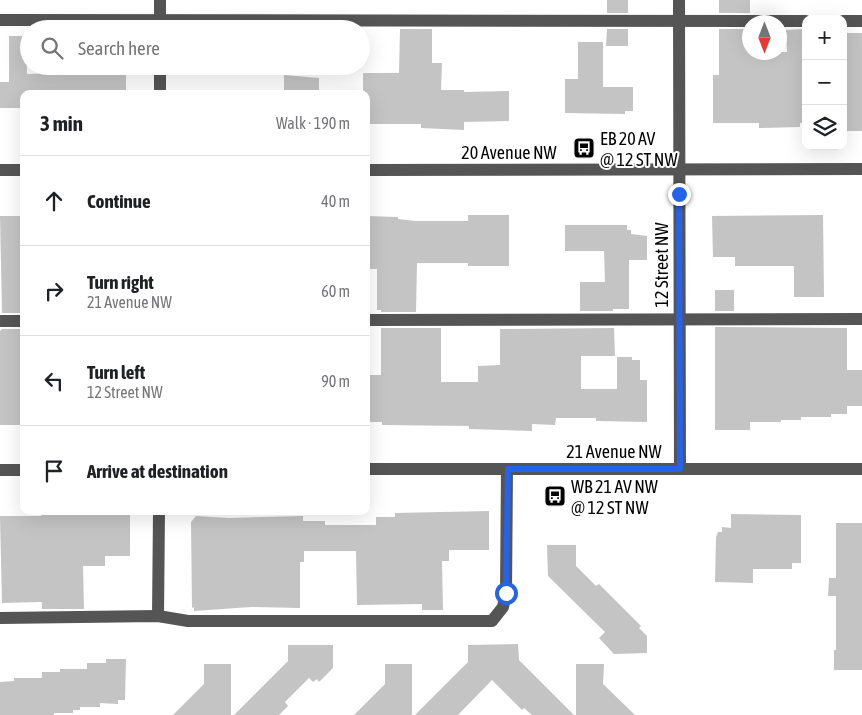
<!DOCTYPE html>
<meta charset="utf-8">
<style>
:root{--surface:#fff;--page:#f2f2f2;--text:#202124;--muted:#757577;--line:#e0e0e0}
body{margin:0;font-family:"Asap Condensed",sans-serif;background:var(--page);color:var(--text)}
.controls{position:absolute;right:15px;top:15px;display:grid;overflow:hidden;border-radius:10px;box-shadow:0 5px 20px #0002}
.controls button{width:45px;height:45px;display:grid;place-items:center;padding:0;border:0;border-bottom:1px solid var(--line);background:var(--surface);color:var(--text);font:25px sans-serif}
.compass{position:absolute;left:742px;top:15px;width:45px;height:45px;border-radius:50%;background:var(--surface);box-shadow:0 5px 20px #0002;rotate:180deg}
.stop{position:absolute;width:15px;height:15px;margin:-11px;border:4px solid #2563eb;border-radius:50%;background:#fff}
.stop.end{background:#2563eb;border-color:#fff;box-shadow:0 1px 5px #0008}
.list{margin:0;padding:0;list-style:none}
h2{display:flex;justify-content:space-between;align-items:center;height:65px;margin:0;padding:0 20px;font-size:21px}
h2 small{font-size:16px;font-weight:400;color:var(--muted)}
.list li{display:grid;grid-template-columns:32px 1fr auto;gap:15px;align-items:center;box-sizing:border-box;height:90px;padding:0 20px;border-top:1px solid var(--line)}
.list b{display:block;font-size:19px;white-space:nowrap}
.list p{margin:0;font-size:16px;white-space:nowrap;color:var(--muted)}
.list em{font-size:16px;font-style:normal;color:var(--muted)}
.icon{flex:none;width:28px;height:28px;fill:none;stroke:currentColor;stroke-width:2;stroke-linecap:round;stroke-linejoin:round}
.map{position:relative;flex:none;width:862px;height:715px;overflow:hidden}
.search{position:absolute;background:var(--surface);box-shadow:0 5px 20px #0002;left:20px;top:20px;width:350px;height:55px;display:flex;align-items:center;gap:12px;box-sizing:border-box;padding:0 18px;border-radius:28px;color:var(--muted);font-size:19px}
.panel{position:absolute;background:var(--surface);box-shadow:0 5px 20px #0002;left:20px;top:90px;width:350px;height:425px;border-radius:10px}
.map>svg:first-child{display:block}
.building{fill:#c4c4c4}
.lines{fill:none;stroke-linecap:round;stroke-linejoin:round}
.minor{stroke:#555;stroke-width:12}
.route{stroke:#2563eb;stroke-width:6}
.labels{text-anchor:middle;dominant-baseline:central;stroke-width:4;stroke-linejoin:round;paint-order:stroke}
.poi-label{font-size:18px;fill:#000;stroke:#fff;text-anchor:start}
.street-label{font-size:18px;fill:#000;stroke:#fff}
</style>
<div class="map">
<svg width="862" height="715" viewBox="0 0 862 715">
<rect width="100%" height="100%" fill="#fff"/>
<g class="building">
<rect x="607" y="0" width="21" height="13"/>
<rect x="719" y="0" width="31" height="13"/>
<path d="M400 29H432V63H442L441 90H464V92L509 91V121L464 122V130L421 128V124H366V94H363V73H399Z"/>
<path d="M607 29H628V46H606Z"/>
<path d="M719 29H750V52H787L786 30 802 29V55H806V123H800V127L759 128V123H713V75H719Z"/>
<rect x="843" y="33" width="19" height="98"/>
<path d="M9 36H26L27 74 61 73V70H84V73H126V94H24V108H0V82H9Z"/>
<path d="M578 42H603V87H633V111H625V114L565 113V79H578Z"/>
<path d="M284 75 319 78V94H284Z"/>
<path d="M468 215H509V266H468V263H417L416 312H381V310H377V269H366V216L398 217V219L416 221H468Z"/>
<path d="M823 215 824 297H794V266H735V257H713L712 216Z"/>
<path d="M0 216H24V313H2Z"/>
<path d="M565 225H627V230H631V234L647 236V260H629V309H613V311H580V282H605L604 251H565Z"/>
<rect x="715" y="290" width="19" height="21"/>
<path d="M715 327 847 328V370H862V406H847V414H831V417H801V420H781V422H750V430H715Z"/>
<path d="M381 328H441V382H478V366L500 365V329L614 328 615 356H581V389H617V357H632V360H640V380H647V422L596 421V418H556L555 425 532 424V431L469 429V426L382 425V422H366V375H381Z"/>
<path d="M2 329H24V425H0V331Z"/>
<path d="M44 511H130V556H105V566H83L84 609H42V602L2 603 0 516H41Z"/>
<path d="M489 511V550H449V561H442L443 610H422V604L357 605 356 551H304V562H300V608L251 607 194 611V607L192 608 191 522 196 516 229 518 303 516V521H325V525H376V517H395V513Z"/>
<path d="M731 514 801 515V563H792V569H753V583L715 582 716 537 718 532H722V527L731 528Z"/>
<path d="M836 523H862V670H834V650H836V596H828L829 578H836Z"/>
<path d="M547 545H576V566L596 586 599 584 641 626 639 628 647 636V653L614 654 599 638 605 632 548 576Z"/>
<path d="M518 644 519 660 574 715H532L524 708 522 710 492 680 458 715H415L468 662V645Z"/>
<path d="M288 645H333V668L319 682 317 679 313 682 309 678 285 702 288 706 279 715H234L288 661Z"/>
<path d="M106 659H126L125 700H118V704L100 703V707H80V710H73V713H54V715H0V682L14 681V678H42V672H60V669H87V663H106Z"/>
<path d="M204 664H231V715H173L204 684Z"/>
<path d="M385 664H412V715H354L385 684Z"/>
<path d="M576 664H604L603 684 635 715H576Z"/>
</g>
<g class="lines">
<g class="minor">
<path d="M160 0V27"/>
<path d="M679 0 680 469"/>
<path d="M0 20 806 21"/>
<path d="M843 21H862"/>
<path d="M160 94V66"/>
<path d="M0 170H24"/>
<path d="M366 170 862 169"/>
<path d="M366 320 862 319"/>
<path d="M0 321H24"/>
<path d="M366 469H862"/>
<path d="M0 470H24"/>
<path d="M158 616 159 511"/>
<path d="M0 618 158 616 188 621H492L503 607 506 593 507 469"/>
</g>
</g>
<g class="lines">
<path class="route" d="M506 593 508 469H680L679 194"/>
</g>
<defs>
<g id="bus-square" transform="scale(1.125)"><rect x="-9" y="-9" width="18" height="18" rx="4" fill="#000" stroke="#fff"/><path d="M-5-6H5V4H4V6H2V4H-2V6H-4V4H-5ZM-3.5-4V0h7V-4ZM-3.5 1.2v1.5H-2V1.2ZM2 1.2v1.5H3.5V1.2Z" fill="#fff"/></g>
</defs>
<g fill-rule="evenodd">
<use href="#bus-square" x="584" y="148"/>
<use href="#bus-square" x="555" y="496"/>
</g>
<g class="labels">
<g class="poi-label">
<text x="600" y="138">EB 20 AV<tspan x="600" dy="21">@ 12 ST NW</tspan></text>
<text x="571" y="486">WB 21 AV NW<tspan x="571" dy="21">@ 12 ST NW</tspan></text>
</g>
<g class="street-label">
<text x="509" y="152">20 Avenue NW</text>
<text transform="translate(661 265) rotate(-90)">12 Street NW</text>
<text x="614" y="451">21 Avenue NW</text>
</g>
</g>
</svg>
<div class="controls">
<button>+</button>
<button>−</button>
<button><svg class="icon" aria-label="layers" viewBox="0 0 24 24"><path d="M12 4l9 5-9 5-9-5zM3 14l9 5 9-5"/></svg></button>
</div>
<svg class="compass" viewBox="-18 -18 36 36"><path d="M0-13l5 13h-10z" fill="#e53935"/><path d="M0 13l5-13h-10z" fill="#757577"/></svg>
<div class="stop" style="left:506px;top:593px"></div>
<div class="stop end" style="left:679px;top:194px"></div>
<div class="search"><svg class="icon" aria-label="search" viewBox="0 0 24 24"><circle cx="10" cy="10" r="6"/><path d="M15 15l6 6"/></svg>Search here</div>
<section class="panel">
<h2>3 min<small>Walk · 190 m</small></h2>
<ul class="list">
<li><svg class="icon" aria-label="ahead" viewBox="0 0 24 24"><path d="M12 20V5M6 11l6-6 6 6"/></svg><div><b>Continue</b></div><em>40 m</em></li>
<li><svg class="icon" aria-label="right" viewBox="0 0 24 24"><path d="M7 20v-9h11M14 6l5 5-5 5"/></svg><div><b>Turn right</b><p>21 Avenue NW</p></div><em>60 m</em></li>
<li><svg class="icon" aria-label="left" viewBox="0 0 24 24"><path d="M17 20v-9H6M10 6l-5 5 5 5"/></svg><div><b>Turn left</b><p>12 Street NW</p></div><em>90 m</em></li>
<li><svg class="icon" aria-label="arrive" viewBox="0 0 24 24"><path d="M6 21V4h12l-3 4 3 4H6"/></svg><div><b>Arrive at destination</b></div></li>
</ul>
</section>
</div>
